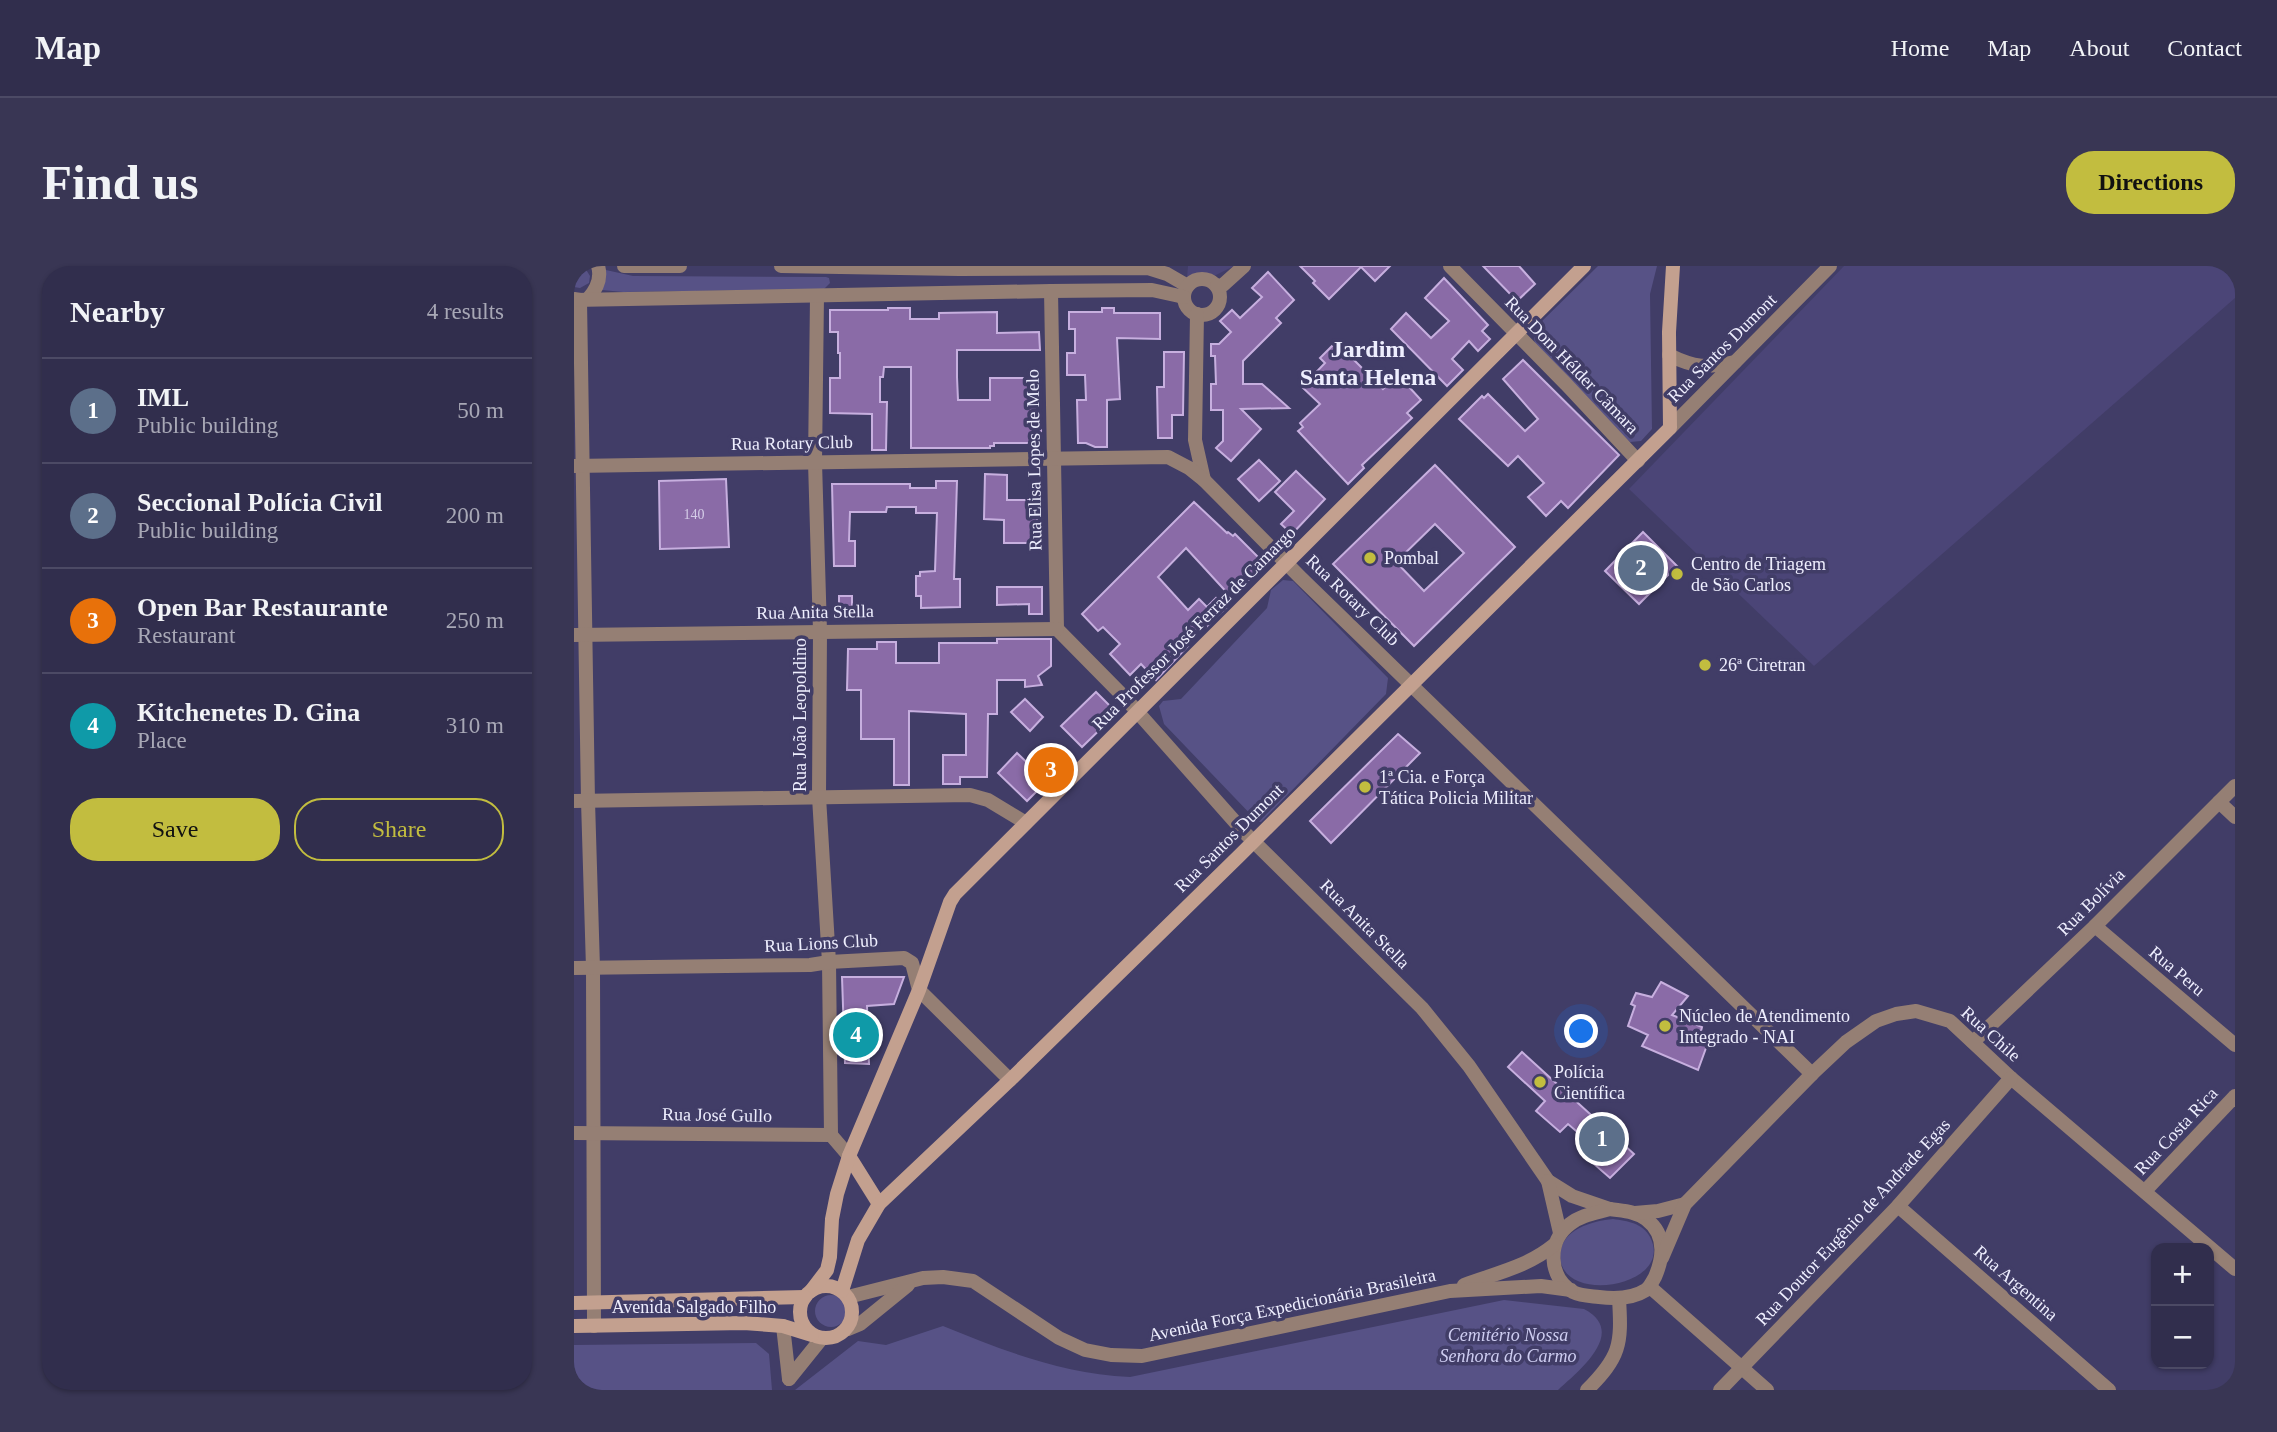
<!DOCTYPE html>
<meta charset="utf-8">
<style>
:root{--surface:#312e4d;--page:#393654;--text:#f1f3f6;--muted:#a8a8b6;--line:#4c4a65;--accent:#c2bd3f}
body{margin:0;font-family:"Times New Roman",serif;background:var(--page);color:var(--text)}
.controls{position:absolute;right:21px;bottom:21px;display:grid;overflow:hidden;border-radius:14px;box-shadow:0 2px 5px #0004}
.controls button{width:63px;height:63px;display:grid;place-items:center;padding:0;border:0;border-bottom:2px solid var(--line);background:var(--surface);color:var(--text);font:35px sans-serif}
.you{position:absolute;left:1008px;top:766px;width:24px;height:24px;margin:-18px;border:5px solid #fff;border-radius:50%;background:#1a73e8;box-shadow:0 0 0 10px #1a73e833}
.badge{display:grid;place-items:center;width:46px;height:46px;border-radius:50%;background:var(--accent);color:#fff;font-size:23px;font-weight:700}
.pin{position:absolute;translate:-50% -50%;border:4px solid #fff;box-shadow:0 2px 7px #0006}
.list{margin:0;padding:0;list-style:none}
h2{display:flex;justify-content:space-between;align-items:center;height:91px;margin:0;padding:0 28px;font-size:30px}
h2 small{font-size:23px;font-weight:400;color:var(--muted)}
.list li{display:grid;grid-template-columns:46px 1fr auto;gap:21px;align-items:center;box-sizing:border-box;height:105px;padding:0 28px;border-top:2px solid var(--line)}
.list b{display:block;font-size:26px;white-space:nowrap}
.list p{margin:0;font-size:23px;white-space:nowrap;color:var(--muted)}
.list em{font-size:23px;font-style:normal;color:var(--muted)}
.actions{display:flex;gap:14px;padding:21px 28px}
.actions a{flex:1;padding:16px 0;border:2px solid var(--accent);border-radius:28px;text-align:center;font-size:24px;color:var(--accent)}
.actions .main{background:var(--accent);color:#111}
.map{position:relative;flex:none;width:1661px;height:1124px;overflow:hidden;border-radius:28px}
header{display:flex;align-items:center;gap:42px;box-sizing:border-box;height:98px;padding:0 35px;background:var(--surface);border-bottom:2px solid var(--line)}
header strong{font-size:33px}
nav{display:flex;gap:38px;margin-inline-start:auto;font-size:24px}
.intro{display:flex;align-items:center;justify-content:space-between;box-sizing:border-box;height:168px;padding:0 42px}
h1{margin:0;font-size:49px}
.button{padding:18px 32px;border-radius:28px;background:var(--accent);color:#111;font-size:24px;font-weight:700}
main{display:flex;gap:42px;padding:0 42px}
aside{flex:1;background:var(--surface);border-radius:28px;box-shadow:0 2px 5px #0004}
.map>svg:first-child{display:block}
.built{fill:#4b4577}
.green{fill:#575286}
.building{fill:#8a6ba7;stroke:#c7afdf;stroke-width:2;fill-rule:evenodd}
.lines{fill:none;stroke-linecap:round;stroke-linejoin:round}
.street{stroke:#957f74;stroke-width:14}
.secondary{stroke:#c3a08f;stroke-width:14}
.poi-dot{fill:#c2bd3f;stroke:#413d67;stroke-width:2.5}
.labels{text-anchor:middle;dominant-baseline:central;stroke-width:7;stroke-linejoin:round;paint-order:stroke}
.number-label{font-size:14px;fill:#d5cde8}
.street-label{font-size:18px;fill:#eeeefe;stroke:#413d67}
.poi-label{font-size:18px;fill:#eeeefe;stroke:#413d67;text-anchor:start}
.park-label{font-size:18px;font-style:italic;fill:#cecdf1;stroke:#413d67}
.district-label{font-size:24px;font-weight:bold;fill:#eeeefe;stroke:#413d67}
</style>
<header>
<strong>Map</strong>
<nav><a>Home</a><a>Map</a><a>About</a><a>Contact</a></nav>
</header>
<div class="intro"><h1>Find us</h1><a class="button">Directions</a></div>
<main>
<aside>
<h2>Nearby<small>4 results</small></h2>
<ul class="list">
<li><span class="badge" style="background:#5c6f8a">1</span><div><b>IML</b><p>Public building</p></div><em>50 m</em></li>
<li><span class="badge" style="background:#5c6f8a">2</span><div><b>Seccional Polícia Civil</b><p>Public building</p></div><em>200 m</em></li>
<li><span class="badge" style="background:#e8710a">3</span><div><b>Open Bar Restaurante</b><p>Restaurant</p></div><em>250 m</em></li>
<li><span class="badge" style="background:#0f9aa8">4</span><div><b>Kitchenetes D. Gina</b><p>Place</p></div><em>310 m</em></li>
</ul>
<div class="actions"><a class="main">Save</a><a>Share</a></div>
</aside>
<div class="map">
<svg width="1661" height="1124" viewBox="0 0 1661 1124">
<rect width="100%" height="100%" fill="#413d67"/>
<g class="built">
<path d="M614 0H660L638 11 613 12Z"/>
<path d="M1270 0H1661V32L1240 400 1055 223Z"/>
</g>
<g class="green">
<path d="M5 0 11 2 16 10 15 17 6 22 0 21V2Z"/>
<path d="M1024 0H1083L1076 28 1078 163 1067 175 1056 176 1052 173 961 79 960 71 963 60Z"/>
<path d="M32 4 59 10 252 11 255 12 256 17 250 23 49 26 28 24Z"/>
<path d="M709 314 719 315 814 412 812 428 687 556 683 555 590 458 585 440 589 435 607 433 693 342 697 324Z"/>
<path d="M1039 953C1054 955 1068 957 1076 971 1102 1020 986 1041 986 989 987 963 1019 955 1039 953Z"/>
<circle cx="257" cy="1045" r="16"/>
<path d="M930 1034 1010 1043C1054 1066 1005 1105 984 1124H221L284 1075 312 1079 369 1060C433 1086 486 1107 556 1111Z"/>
<path d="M182 1077 195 1088 198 1124H0V1079Z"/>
</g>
<g class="building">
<path d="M726 0H816L801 15 787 1 755 33 739 17 741 15Z"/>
<path d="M909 0H945L961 18 943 35Z"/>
<path d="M694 6 720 34 702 52 707 57 669 95V118H688L715 142 667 143 687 163 657 195 642 182 649 175V144H637V118H642L641 90H637V78H645L657 66 646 55 658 44 666 52 688 31 678 22Z"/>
<path d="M870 12 914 59 908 65 916 73 904 85 895 75 878 93 889 104 873 120 817 63 832 47 857 72 875 55 851 32Z"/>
<path d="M314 42H336V53H365V47L423 46V67L465 66 466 84H383V111L384 134H416V112H457V120H466V132H463V155H467V177H420V180H416V182H337V101H310L309 111H306V136H313L312 184H298V148L256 147V112H266V87H264V66H256V44H314Z"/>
<path d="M528 42H540V47H586V73L543 72 546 133 533 134V181H521L512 177H504L503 134H512L511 109H493V87H501V63H495V46H528Z"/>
<path d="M762 76 809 123 824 109 847 134 833 147 838 152 788 199 790 202 774 218 724 165 729 161 726 157 746 138 728 121 751 97 746 92Z"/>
<path d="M590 86H610L609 149H598V172H584L583 121H590Z"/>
<path d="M949 94 1045 189 994 242 987 235 972 250 954 231 970 217 944 190 934 200 885 153 908 130 910 132 914 128 951 165 964 153 929 113Z"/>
<path d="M685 194 706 215 685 235 664 213Z"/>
<path d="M861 199 941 281 840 380 759 298ZM861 258 890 287 850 325 822 296Z"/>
<path d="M722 205 751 233 718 268 707 258 720 245 701 226Z"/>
<path d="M411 208 433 209V234H468V254H463V277H430V254L410 253Z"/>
<path d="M152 213 155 281 86 283 85 215Z"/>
<path d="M362 215H383L380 313H386V341L347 342V330H342V310H346V306L361 305 363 247H342V241H313L312 246H276L275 275H281V300H260L258 218H336V222H362Z"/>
<path d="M620 236 653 267 654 266 659 270 661 268 688 295 679 304 682 307 657 331 612 282 584 311 614 344 625 333 633 341 642 332 652 342 632 361 629 358 610 376 614 380 582 414 567 398 556 409 536 388 546 378 529 361 524 365 508 348Z"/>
<path d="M1069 266 1103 300 1065 338 1031 305Z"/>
<path d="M423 321H468V348H455V338L423 339Z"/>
<rect x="265" y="330" width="13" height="14"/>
<path d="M423 373H477V400L464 410 468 419 451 421V414H423V448H414L413 511H386V518H369V489H392V448L335 445V519H320V473H287V424H273L274 383H303V376H322V397H365V377H423Z"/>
<path d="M522 426 543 447 508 481 487 460Z"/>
<path d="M451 433 469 451 456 465 437 446Z"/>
<path d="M824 468 846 487 757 577 736 555Z"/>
<path d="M443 487 463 506 476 496 484 504 453 535 424 507Z"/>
<path d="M268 711H330L320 738 293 740 295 798 271 797Z"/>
<path d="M1087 716 1114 730 1098 749 1128 761 1126 769 1136 771 1124 804 1068 780 1074 769 1054 760 1061 740 1057 738 1062 727 1078 731Z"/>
<path d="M948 786 1060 888 1036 912 1012 891 1021 881 994 858 986 866 962 845 971 835 934 801Z"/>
</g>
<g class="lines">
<g class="street">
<path d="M50 0H106"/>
<path d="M207 0 385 3 574 2 593 8 612 19"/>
<path d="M876 0 992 118 1064 195"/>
<circle cx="628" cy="31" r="18"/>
<path d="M643 20 649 19 670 0"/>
<path d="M477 25 483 363"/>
<path d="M243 30 241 196 246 365 245 531 255 696 257 869"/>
<path d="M0 33 6 34 14 535 19 702 20 1060"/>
<path d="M14 33C22 24 28 13 24 0"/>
<path d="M0 34 477 25 578 24 610 31"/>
<path d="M623 48 621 174 630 214"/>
<path d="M1095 89C1121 102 1133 102 1161 96"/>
<path d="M1096 162 1256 0"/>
<path d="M0 200 594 191 615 202 630 214 727 312 1238 808"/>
<path d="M483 363 552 433 670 566 848 742 895 800 974 915 998 930 1036 943"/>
<path d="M0 369 483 363"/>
<path d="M0 535 396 529 414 534 452 557"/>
<path d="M1645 536 1661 551"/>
<path d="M1521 660 1661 779"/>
<path d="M0 702 236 699 255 696 330 692 338 697 345 724 436 814"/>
<path d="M1399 776 1521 660 1661 520"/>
<path d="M0 867 257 869 275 890"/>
<path d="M974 915 986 967"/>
<path d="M1571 925 1661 830"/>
<path d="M1324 940 1535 1124"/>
<path d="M1036 943C1048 945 1061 945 1072 953 1092 968 1090 990 1081 1011 1078 1016 1077 1020 1072 1024 1058 1033 1041 1033 1025 1031 1017 1030 1007 1030 999 1026 974 1011 973 975 996 958 1007 949 1022 947 1036 943Z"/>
<path d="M1061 947 1084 945 1111 938"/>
<path d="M1088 992 1111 938 1238 808 1272 776 1302 755 1322 748 1342 745 1376 755 1437 812 1661 1003"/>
<path d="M890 1019C922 1007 953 1001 980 979"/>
<path d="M1076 1021 1193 1124"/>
<path d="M274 1031 349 1012 369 1011 399 1015 485 1072 511 1084 537 1089 568 1090 876 1025 967 1020 997 1024"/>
<path d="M209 1060 215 1113"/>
<path d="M274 1063 286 1058 334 1019"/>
<path d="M215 1113 248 1072"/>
<path d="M1013 1124C1046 1091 1048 1079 1045 1033"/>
<path d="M1146 1124 1324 940 1437 812"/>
</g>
<g class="secondary">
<path d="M275 890 305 938"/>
<circle cx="252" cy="1046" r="26"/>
<path d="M237 1025 253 1004 256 991 258 953 263 928 275 890 345 724 376 636 381 628 1010 0"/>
<path d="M268 1025 284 974 305 938 436 814 666 589 1096 162 1095 66 1099 0"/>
<path d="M0 1037 231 1031"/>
<path d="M0 1060 170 1057 209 1060 238 1069"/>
</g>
</g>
<g class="poi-dot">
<circle cx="796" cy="292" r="7"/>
<circle cx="1103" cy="308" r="7"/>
<circle cx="1131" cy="399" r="7"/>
<circle cx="791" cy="521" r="7"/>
<circle cx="1091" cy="760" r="7"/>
<circle cx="966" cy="816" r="7"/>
</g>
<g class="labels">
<g class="number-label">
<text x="120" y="248">140</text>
</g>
<g class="street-label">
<text transform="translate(1148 82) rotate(-45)">Rua Santos Dumont</text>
<text transform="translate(998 99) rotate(46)">Rua Dom Hélder Câmara</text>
<text transform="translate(218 177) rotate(-1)">Rua Rotary Club</text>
<text transform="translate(460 194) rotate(-91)">Rua Elisa Lopes de Melo</text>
<text transform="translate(779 334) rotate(44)">Rua Rotary Club</text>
<text transform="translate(241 346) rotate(-1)">Rua Anita Stella</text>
<text transform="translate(620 362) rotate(-45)">Rua Professor José Ferraz de Camargo</text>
<text transform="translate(226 449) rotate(-90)">Rua João Leopoldino</text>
<text transform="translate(655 572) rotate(-45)">Rua Santos Dumont</text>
<text transform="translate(1517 636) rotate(-45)">Rua Bolívia</text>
<text transform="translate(791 658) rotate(45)">Rua Anita Stella</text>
<text transform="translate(247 677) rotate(-3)">Rua Lions Club</text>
<text transform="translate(1603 705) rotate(40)">Rua Peru</text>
<text transform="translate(1417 768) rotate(42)">Rua Chile</text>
<text transform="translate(143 849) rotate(1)">Rua José Gullo</text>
<text transform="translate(1602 865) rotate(-47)">Rua Costa Rica</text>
<text transform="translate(1279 956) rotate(-47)">Rua Doutor Eugênio de Andrade Egas</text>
<text transform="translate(1442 1017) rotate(41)">Rua Argentina</text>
<text transform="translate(718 1039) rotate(-12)">Avenida Força Expedicionária Brasileira</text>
<text x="120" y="1041">Avenida Salgado Filho</text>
</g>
<g class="poi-label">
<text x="810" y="292">Pombal</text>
<text x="1117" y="298">Centro de Triagem<tspan x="1117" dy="21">de São Carlos</tspan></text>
<text x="1145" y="399">26ª Ciretran</text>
<text x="805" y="511">1ª Cia. e Força<tspan x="805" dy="21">Tática Policia Militar</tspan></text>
<text x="1105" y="750">Núcleo de Atendimento<tspan x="1105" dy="21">Integrado - NAI</tspan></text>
<text x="980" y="806">Polícia<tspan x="980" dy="21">Científica</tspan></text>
</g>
<g class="park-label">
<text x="934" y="1069">Cemitério Nossa<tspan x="934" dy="21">Senhora do Carmo</tspan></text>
</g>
<g class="district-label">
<text x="794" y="83">Jardim<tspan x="794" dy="28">Santa Helena</tspan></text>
</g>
</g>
</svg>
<div class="controls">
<button>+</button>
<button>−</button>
</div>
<div class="you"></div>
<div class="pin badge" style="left:1028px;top:873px;background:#5c6f8a">1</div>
<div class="pin badge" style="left:1067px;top:302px;background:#5c6f8a">2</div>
<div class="pin badge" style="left:477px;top:504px;background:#e8710a">3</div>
<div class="pin badge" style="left:282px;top:769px;background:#0f9aa8">4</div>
</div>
</main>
